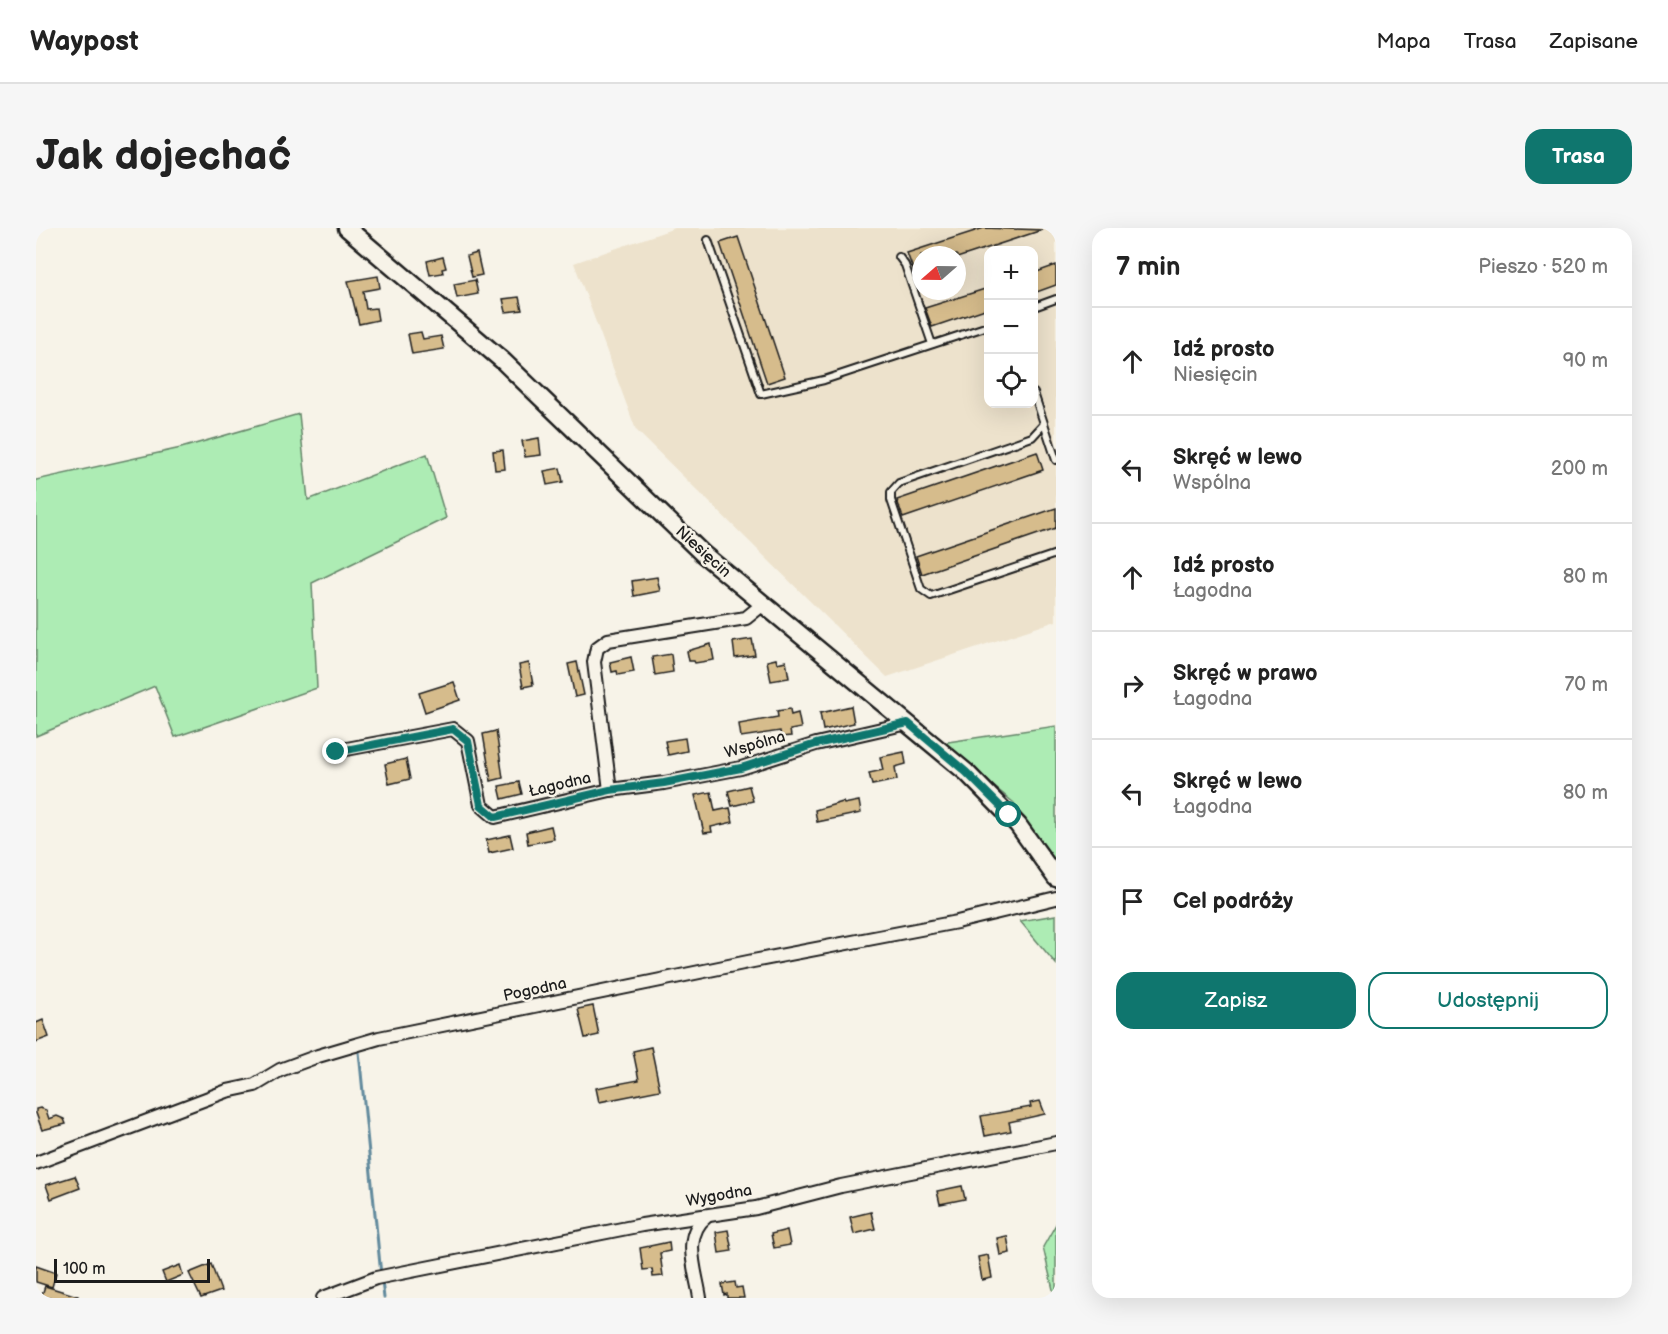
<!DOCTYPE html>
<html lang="pl">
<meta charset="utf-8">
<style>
:root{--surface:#fff;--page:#f6f6f6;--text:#222;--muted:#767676;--line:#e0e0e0;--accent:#0f766e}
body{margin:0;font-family:"Balsamiq Sans",sans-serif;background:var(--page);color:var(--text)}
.controls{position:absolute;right:18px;top:18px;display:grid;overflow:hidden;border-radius:12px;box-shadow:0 6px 24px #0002}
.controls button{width:54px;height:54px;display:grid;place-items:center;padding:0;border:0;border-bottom:2px solid var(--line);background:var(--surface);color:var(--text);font:30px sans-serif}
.compass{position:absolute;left:876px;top:18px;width:54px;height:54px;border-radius:50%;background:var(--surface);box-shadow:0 6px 24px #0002;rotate:250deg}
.scale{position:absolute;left:18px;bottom:15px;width:156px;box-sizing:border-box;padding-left:6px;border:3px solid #1c1c1c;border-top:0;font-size:16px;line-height:21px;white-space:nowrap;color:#1c1c1c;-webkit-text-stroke:4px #f7f3e8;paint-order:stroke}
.stop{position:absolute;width:18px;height:18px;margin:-14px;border:4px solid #0f766e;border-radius:50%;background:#fff}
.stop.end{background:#0f766e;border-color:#fff;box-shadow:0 2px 6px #0008}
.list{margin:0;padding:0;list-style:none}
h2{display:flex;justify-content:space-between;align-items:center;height:78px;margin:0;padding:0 24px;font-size:26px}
h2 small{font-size:20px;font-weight:400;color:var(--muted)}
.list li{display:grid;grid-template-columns:39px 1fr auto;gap:18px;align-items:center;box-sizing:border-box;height:108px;padding:0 24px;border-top:2px solid var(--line)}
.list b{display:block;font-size:22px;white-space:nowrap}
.list p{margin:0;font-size:20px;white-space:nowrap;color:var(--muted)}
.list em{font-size:20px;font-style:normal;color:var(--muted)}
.actions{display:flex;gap:12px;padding:18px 24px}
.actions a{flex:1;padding:14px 0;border:2px solid var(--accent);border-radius:18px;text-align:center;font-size:21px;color:var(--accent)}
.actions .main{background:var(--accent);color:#fff}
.icon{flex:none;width:33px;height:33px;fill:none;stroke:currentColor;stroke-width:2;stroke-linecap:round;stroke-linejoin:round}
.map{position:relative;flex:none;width:1020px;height:1070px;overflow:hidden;border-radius:18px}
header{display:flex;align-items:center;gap:36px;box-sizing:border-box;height:84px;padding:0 30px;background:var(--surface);border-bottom:2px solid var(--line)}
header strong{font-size:28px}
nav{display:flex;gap:33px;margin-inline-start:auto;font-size:21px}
.intro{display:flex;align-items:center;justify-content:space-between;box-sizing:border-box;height:144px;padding:0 36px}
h1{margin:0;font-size:42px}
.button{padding:15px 27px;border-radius:18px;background:var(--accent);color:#fff;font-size:21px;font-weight:700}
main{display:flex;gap:36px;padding:0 36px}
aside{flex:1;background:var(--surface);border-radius:18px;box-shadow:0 6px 24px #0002}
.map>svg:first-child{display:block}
.built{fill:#ede2cc;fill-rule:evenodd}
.green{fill:#adecb4;stroke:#648468;stroke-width:1.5}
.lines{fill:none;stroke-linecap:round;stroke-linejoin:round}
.stream{stroke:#628a9d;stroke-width:3}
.building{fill:#d6bc8c;stroke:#1c1c1c;stroke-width:1.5}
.lane-casing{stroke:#1c1c1c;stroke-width:10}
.street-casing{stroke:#1c1c1c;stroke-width:16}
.secondary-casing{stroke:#1c1c1c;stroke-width:21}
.lane{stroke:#f7f3e8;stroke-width:6}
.street{stroke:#f7f3e8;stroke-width:12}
.secondary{stroke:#f7f3e8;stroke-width:16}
.route{stroke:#0f766e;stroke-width:8}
.labels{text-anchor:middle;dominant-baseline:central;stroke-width:5;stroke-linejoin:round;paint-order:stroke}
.street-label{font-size:16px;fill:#1c1c1c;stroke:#f7f3e8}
</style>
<header>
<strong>Waypost</strong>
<nav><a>Mapa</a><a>Trasa</a><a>Zapisane</a></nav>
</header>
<div class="intro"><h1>Jak dojechać</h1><a class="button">Trasa</a></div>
<main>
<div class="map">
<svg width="1020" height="1070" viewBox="0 0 1020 1070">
<rect width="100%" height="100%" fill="#f7f3e8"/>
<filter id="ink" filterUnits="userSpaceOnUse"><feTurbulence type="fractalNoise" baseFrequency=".0167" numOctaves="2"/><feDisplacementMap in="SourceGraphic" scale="12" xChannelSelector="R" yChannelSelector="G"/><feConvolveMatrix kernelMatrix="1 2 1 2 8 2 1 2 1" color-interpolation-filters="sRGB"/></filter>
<g filter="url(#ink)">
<path class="built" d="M639 0H1020V393L851 449 600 202 538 35ZM952 22H998V176H952ZM885 27H921V63H885Z"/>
<g class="green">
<path d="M263 186 272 272 391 226 410 290 276 355 281 460 139 509 119 458 0 508V252L145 220Z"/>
<path d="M1020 498V641L978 575 905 515Z"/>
<path d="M1020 687V736L984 693Z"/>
<path d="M1020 996V1070H1019L1007 1019Z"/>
</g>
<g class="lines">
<g class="stream">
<path d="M323 824 345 1047"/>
<path d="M346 1053 348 1070"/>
</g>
</g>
<g class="building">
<path d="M948 0 1006 2 921 30V27H885V41L878 44 871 25Z"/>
<path d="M702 9 749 149 731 155 684 15Z"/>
<path d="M441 25 446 47 436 49 431 28Z"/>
<path d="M407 29 410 40 406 41 407 45 394 47 391 33Z"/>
<path d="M1020 37V57L998 65V45Z"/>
<path d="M342 48 344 60 327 63 330 81 340 80 342 92 323 96 312 53Z"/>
<path d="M439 52 442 66 421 70 418 56Z"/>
<path d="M952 60V80L896 99 889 80Z"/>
<path d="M483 69 486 82 470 84 467 71Z"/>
<path d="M385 104 387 111 405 108 408 121 376 126 372 106Z"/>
<path d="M503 210 505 227 489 229 486 213Z"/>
<path d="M467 222 469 241 459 242 457 223Z"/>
<path d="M1001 224 1007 242 867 290 861 272Z"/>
<path d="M524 240 527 254 511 257 508 243Z"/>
<path d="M1020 280V300L886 346 880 328Z"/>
<path d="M621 349 624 363 598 368 596 353Z"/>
<path d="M716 411 719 427 699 430 697 414Z"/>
<path d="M675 416 678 432 659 435 658 433H653L651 423Z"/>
<path d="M635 426 637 444 619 447 616 429Z"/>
<path d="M595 429 598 444 582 447 581 443 576 444 574 434Z"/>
<path d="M740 431 741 435 750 433 753 450 735 453 731 433Z"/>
<path d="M541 434 548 467 539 469 532 436Z"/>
<path d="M493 435 497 457 487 459 483 437Z"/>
<path d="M418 454 424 472 389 484 383 465Z"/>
<path d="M815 478 818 495 787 502 784 485Z"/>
<path d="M754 481 755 487 762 485 765 500 754 502 755 508 745 509 744 503 705 509 703 496 742 489 741 483Z"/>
<path d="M460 503 467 550 455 553 447 506Z"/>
<path d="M649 510 651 523 632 527 629 513Z"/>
<path d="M868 524 870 536 859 539 861 552 836 557 833 545 847 542 844 529Z"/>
<path d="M370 531 374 551 353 556 349 536Z"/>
<path d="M483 554 486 566 466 571 463 558Z"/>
<path d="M713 558 717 573 696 578 692 563Z"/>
<path d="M675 564 679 583 694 580 697 594 675 599 676 604 668 605 659 567Z"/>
<path d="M823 573 825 585 781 594 779 582 807 574 808 576Z"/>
<path d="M515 598 518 611 492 616 490 604Z"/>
<path d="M474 607 477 620 453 625 450 612Z"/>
<path d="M557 778 563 807 549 810 542 781Z"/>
<path d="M7 792 13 809 0 814V795Z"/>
<path d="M615 819 624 862 563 874 560 860 603 852 597 823Z"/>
<path d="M1004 873 1009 886 973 894 975 903 949 908 945 888 995 879 994 875Z"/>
<path d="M4 880 10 882 13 891 21 888 28 891 30 896 6 902 0 885V881Z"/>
<path d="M39 948 44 960 15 971 10 957Z"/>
<path d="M926 958 929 971 904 976 901 963Z"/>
<path d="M835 984 839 1001 818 1006 814 989Z"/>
<path d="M692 1002 696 1023 683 1025 680 1004Z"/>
<path d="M751 1002 754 1017 738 1020 735 1006Z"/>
<path d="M971 1008 974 1025 964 1027 961 1010Z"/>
<path d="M633 1014 634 1023 624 1025 627 1048 617 1049 616 1041 607 1042 604 1020Z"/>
<path d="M952 1027 956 1050 946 1052 942 1029Z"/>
<path d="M175 1036 185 1063 165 1070 153 1045Z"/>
<path d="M144 1037 147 1047 130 1054 126 1044Z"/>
<path d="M0 1038 20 1045 16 1059 0 1054Z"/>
<path d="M699 1054 700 1060 706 1059 708 1070H691V1066L688 1067 686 1056Z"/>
<path d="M9 1058 42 1068V1070H5Z"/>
</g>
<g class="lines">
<g class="lane-casing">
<g id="lane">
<path d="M672 12 725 166 788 152 952 98"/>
<path d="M863 29 869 37 896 116"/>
<path d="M998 79 1020 71"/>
<path d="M998 165 1020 232"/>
<path d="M1008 196 996 209 863 255 855 264V272L885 361 895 368 1020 326"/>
</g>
</g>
<g class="street-casing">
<g id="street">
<path d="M300 523 417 501 432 513 445 577 459 589 574 562 628 555 705 540 780 516 872 495"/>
<path d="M574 562 558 434 561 420 572 412 710 390 726 377"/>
<path d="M0 935 191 863 219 857 244 842 282 828 343 810 717 733 921 694 1020 670"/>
<path d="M287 1070 340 1050 606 997 720 980 805 958 1020 915"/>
<path d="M664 1070C660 1042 645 1008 671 988"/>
</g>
</g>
<g class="secondary-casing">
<path id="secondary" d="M311 0 467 133 667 326 930 544 982 597 1020 650"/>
</g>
<use href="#lane" class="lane"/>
<use href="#street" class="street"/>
<use href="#secondary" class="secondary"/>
</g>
</g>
<g class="lines" filter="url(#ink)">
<path class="route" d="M300 524 417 501 432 513 445 577 459 589 574 562 628 555 705 540 780 516 872 495 930 544 973 587"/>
</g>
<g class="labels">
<g class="street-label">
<text transform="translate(667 324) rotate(42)">Niesięcin</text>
<text transform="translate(719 517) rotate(-16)">Wspólna</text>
<text transform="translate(524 557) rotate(-13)">Łagodna</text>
<text transform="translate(499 762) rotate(-12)">Pogodna</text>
<text transform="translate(683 968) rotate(-10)">Wygodna</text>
</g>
</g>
</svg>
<div class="controls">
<button>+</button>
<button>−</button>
<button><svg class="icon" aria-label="locate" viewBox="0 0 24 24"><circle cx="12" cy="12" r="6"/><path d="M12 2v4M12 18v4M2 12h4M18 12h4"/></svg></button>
</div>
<svg class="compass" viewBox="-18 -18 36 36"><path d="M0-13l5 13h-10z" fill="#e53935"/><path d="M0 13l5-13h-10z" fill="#767676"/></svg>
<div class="scale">100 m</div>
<div class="stop" style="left:973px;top:587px"></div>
<div class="stop end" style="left:300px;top:524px"></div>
</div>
<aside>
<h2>7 min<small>Pieszo · 520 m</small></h2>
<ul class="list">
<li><svg class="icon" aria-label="ahead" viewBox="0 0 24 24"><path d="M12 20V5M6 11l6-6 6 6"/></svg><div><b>Idź prosto</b><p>Niesięcin</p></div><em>90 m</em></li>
<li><svg class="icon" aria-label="left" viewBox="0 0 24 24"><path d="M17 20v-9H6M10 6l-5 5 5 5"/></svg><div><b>Skręć w lewo</b><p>Wspólna</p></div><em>200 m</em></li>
<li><svg class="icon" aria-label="ahead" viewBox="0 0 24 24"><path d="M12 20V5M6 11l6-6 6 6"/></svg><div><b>Idź prosto</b><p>Łagodna</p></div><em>80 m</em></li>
<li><svg class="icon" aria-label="right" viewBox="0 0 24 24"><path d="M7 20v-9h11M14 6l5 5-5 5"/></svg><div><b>Skręć w prawo</b><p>Łagodna</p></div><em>70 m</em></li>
<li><svg class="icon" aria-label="left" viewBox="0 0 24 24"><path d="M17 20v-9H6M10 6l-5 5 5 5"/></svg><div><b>Skręć w lewo</b><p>Łagodna</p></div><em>80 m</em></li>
<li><svg class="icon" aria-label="arrive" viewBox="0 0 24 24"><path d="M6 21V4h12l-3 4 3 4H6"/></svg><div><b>Cel podróży</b></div></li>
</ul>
<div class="actions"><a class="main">Zapisz</a><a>Udostępnij</a></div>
</aside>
</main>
